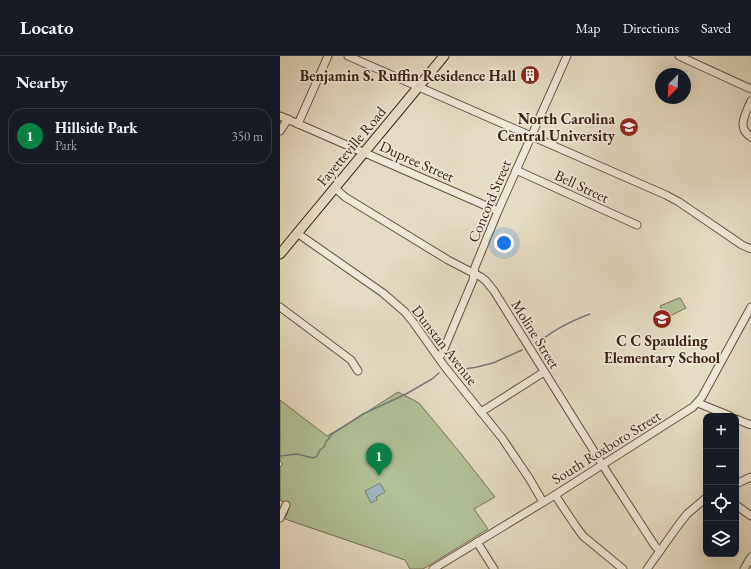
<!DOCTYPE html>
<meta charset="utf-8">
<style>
:root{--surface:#171b24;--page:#242831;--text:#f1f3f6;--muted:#9ea1a6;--line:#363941;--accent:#0b8043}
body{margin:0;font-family:"EB Garamond",serif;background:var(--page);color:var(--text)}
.controls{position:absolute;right:12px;bottom:12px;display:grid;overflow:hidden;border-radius:8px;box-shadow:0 4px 16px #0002}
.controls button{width:36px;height:36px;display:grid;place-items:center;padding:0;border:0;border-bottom:1px solid var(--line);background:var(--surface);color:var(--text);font:20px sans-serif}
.compass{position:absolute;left:375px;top:12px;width:36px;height:36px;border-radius:50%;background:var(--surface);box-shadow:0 4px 16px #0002;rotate:204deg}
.you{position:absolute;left:224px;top:187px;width:14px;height:14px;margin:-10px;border:3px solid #fff;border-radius:50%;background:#1a73e8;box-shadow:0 0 0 6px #1a73e833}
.badge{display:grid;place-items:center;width:26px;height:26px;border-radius:50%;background:var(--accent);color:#fff;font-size:13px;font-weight:700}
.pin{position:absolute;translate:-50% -33px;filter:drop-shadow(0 1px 2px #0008)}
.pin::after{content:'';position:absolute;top:21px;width:14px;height:12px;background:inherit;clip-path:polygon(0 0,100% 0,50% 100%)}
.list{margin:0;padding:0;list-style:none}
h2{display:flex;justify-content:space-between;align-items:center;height:52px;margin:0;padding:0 16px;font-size:17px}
h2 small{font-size:13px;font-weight:400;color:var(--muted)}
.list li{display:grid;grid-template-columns:26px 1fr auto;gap:12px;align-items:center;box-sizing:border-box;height:56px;margin:0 8px 8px;padding:0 8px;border:1px solid var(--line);border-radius:16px}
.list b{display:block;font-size:15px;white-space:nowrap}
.list p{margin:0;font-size:13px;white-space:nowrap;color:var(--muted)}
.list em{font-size:13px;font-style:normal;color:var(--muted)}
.icon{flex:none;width:22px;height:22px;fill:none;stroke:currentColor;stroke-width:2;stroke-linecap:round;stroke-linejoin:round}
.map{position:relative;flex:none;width:471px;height:513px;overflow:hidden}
header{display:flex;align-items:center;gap:24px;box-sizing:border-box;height:56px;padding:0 20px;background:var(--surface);border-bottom:1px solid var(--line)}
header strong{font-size:19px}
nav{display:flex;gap:22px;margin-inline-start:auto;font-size:14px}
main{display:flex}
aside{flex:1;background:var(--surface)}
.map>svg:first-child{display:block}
.green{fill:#b1c296;stroke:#777256}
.water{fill:#9cb8bf;stroke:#767c7b}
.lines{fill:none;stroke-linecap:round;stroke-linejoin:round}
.stream{stroke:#767c7b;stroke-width:1.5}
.minor-casing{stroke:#675240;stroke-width:9}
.major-casing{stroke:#3d2315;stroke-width:11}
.minor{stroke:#eee9d7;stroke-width:7}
.major{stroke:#e5ddc2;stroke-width:9}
.labels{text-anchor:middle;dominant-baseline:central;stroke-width:3.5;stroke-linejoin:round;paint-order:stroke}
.poi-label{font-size:15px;font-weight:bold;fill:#3d2315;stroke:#eee9d7;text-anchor:end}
.street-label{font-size:15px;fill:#3d2315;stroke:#eee9d7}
</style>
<header>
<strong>Locato</strong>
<nav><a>Map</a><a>Directions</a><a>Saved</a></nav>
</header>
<main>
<aside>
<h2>Nearby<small></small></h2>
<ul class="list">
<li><span class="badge">1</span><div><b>Hillside Park</b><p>Park</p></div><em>350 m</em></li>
</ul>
</aside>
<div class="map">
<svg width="471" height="513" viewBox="0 0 471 513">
<rect width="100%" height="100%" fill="#e5ddc2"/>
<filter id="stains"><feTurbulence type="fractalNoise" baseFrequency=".005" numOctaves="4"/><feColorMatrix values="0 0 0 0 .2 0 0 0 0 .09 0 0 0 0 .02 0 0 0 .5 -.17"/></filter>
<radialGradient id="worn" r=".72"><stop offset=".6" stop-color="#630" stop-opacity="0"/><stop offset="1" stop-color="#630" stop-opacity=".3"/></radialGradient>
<g class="green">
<path d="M399 242H400L406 252 386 262 380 250Z"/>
<path d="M118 336 139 347 182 399 215 441 194 453 208 473 143 513H130L125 504 5 463 10 449 0 444V411L3 408 0 405V344L47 380 76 363Z"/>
</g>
<path class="water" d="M100 427 105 436 96 441 97 444 91 447 85 435Z"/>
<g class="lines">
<g class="stream">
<path d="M256 289C271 275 291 265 310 258"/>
<path d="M179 314 197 311 213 307 242 294"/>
<path d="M0 400 17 398 33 402 37 400 40 394 44 391 46 386 52 378 83 358 126 338 152 323 159 317"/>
</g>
<g class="minor-casing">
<g id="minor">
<path d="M68 0 386 139 399 146 462 189 471 193"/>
<path d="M399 0 471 33"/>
<path d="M471 45C466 57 456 72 471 81"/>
<path d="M0 60 218 155"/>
<path d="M18 68 48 0"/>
<path d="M0 75 8 63"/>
<path d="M236 114 357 169"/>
<path d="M55 132 65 141 168 204 201 221 206 225 214 235 327 416 375 490 380 495"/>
<path d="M17 177 103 237 125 256 133 266 165 311 222 382 249 422 263 446"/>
<path d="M0 251 71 304 78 315"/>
<path d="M159 302 164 293 193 224 195 211 218 155 287 0"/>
<path d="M418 347 450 360"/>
<path d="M201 356 264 316"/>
<path d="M456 363 471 369"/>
<path d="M456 428 471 421"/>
<path d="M275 439 295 469 303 480 343 513"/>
<path d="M456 449 471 460"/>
<path d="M0 462 6 449"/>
<path d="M197 486 214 513"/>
<path d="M153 513 275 439 413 351 422 341 471 251"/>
<path d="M367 513 397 471 407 458 426 442"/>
<path d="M464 513 471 501"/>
</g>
</g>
<g class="major-casing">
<path id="major" d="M0 198 164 0"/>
</g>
<use href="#minor" class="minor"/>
<use href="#major" class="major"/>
</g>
<defs>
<g id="building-disc" transform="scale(1)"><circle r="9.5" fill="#8f2418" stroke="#eee9d7"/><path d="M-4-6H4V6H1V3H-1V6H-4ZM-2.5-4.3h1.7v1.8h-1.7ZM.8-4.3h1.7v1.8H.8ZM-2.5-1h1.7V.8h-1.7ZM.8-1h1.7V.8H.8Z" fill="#fff"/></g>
<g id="university-disc" transform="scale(1)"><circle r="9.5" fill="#8f2418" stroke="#eee9d7"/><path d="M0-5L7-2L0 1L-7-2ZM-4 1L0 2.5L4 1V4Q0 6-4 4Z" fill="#fff"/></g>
<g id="school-disc" transform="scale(1)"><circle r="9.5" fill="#8f2418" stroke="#eee9d7"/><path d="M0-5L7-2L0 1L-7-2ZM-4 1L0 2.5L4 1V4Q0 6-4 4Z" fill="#fff"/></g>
</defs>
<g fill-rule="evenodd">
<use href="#building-disc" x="250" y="19"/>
<use href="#university-disc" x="349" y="71"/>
<use href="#school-disc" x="382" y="263"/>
</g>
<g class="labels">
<g class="poi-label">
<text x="236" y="19">Benjamin S. Ruffin Residence Hall</text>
<text x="335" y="62">North Carolina<tspan x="335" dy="17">Central University</tspan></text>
<text x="382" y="284" text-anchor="middle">C C Spaulding<tspan x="382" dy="17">Elementary School</tspan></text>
</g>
<g class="street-label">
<text transform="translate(71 90) rotate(-50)">Fayetteville Road</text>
<text transform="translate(137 105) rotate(24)">Dupree Street</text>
<text transform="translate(302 130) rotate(25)">Bell Street</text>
<text transform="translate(209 145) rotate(-67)">Concord Street</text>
<text transform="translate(256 278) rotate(58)">Moline Street</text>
<text transform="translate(165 289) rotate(52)">Dunstan Avenue</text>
<text transform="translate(326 391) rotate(-32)">South Roxboro Street</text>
</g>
</g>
<rect width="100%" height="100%" filter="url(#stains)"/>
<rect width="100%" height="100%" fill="url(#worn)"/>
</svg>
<div class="controls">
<button>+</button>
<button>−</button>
<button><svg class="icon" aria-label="locate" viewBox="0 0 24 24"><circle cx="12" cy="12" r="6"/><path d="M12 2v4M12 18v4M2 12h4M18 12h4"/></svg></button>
<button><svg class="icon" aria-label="layers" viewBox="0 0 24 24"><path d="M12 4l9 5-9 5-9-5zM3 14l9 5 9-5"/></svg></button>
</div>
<svg class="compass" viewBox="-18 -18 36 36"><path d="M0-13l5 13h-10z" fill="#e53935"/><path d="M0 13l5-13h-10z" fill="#9ea1a6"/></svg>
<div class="you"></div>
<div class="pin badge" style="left:99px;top:420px">1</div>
</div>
</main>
